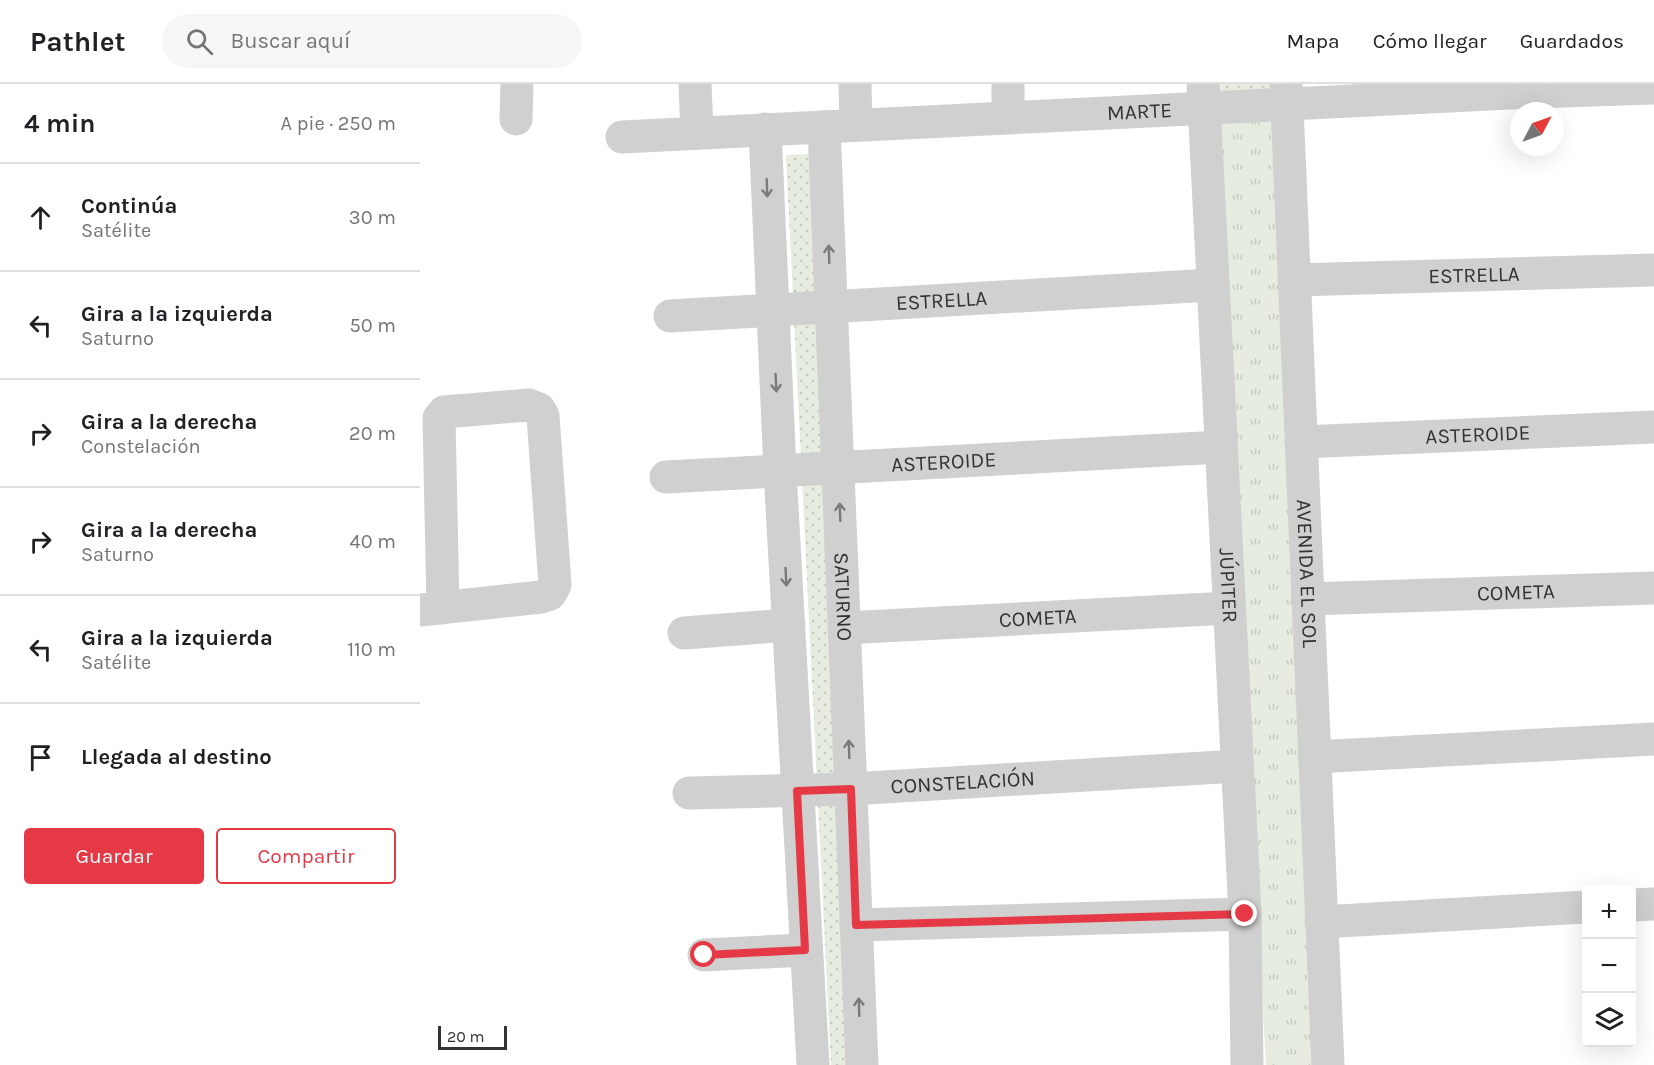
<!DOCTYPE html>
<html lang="es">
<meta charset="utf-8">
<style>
:root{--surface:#fff;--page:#f6f6f6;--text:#202124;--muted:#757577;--line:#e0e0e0;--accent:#e63946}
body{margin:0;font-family:Karla,sans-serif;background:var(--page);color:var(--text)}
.controls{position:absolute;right:18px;bottom:18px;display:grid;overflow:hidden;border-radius:6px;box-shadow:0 6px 24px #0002}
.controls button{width:54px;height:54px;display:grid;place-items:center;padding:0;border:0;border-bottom:2px solid var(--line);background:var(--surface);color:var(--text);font:30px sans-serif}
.compass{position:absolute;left:1090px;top:18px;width:54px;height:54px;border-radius:50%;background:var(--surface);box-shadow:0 6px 24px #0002;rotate:49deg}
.scale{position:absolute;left:18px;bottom:15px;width:69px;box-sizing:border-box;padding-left:6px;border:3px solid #333;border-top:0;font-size:16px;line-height:21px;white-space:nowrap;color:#333;-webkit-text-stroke:4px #fff;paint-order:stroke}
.stop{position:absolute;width:18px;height:18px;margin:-14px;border:4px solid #e63946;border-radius:50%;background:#fff}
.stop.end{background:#e63946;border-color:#fff;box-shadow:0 2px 6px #0008}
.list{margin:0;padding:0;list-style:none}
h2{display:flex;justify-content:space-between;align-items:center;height:78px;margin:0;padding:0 24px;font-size:26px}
h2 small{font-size:20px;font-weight:400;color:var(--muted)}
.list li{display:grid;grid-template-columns:39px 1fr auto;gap:18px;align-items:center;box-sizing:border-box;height:108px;padding:0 24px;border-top:2px solid var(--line)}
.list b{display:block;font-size:22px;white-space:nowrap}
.list p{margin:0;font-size:20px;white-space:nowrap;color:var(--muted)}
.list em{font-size:20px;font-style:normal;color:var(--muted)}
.actions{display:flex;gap:12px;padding:18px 24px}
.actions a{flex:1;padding:14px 0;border:2px solid var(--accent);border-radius:6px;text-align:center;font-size:21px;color:var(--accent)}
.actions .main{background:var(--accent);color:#fff}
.icon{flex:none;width:33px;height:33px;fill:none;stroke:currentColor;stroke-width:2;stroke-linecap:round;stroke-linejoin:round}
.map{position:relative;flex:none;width:1234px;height:981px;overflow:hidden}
header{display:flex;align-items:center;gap:36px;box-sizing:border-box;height:84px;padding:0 30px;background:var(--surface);border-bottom:2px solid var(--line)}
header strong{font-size:28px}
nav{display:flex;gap:33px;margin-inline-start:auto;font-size:21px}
.search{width:420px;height:54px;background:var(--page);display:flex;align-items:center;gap:15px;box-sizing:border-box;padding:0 21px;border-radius:33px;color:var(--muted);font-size:22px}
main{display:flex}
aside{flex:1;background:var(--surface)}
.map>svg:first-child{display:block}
.grass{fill:url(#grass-dots)}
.park{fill:url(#park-tufts)}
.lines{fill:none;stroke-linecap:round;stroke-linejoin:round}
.minor{stroke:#d0d0d0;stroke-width:33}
.oneway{stroke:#7a7a7a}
.route{stroke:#e63946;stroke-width:8}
.labels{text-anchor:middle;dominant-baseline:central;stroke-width:6;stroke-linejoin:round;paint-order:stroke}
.street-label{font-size:21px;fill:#333;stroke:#fff}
</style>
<header>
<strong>Pathlet</strong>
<div class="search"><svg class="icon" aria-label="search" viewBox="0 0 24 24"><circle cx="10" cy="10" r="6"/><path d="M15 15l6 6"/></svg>Buscar aquí</div>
<nav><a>Mapa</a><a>Cómo llegar</a><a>Guardados</a></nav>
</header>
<main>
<aside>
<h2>4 min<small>A pie · 250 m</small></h2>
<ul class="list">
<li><svg class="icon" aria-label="ahead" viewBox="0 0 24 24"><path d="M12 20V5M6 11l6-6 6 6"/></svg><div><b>Continúa</b><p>Satélite</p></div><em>30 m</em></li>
<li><svg class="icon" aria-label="left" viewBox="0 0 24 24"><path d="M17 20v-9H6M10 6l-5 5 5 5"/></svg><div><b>Gira a la izquierda</b><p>Saturno</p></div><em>50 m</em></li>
<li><svg class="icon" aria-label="right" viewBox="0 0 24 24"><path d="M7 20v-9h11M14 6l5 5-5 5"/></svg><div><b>Gira a la derecha</b><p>Constelación</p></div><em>20 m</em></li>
<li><svg class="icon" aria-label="right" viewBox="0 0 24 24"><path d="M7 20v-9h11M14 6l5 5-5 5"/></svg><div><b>Gira a la derecha</b><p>Saturno</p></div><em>40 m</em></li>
<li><svg class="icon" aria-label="left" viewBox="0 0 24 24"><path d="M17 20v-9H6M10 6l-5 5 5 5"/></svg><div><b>Gira a la izquierda</b><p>Satélite</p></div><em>110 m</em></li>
<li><svg class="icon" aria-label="arrive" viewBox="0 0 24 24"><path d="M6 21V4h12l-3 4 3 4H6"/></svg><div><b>Llegada al destino</b></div></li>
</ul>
<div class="actions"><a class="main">Guardar</a><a>Compartir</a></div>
</aside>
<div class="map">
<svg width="1234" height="981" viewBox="0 0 1234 981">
<defs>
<pattern id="grass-dots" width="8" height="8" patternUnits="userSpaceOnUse" patternTransform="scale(1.5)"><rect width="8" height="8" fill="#e6ecdf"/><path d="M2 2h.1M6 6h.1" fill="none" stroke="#c6cbc0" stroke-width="1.8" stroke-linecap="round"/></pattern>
<pattern id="park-tufts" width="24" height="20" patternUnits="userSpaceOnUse" patternTransform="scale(1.5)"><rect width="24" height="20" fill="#e6ecdf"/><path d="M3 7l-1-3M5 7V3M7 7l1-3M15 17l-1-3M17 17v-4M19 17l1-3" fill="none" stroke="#c6cbc0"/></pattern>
</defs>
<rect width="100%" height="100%" fill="#fff"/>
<g class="grass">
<path d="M791 0H863L792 26Z"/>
<path d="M389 70 435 981H411L366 71Z"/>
</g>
<path class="park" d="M792 26H851L895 981H846Z"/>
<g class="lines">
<g class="minor">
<path d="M275 0 277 49"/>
<path d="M435 0 436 41"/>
<path id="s1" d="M783 0 825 830 827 981"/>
<path id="s2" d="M866 0 908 981"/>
<path d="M588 33V0"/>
<path d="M96 35 97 0"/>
<path id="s3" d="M404 43 442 981"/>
<path d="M345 45 360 387 393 981"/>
<path id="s4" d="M202 53 1113 8 1234 4"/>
<path id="s5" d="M874 196 1234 186"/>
<path id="s6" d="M250 232 792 201"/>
<path id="s7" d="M881 358 1234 343"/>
<path id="s8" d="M246 393 801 363"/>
<path id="s9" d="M888 515 1234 504"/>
<path d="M0 526 121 513 130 510 135 501 123 332 119 325 109 321 24 328 19 334 23 524"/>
<path id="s10" d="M424 544 809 524"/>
<path d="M264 549 369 541"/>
<path d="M894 673 1234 655"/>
<path id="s11" d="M269 709 431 705 817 682"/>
<path d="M1212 821 1234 820"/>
<path d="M901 838 1166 823"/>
<path d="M436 841 825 830"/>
<path d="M284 871 385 866"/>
</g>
</g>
<defs><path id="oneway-shaft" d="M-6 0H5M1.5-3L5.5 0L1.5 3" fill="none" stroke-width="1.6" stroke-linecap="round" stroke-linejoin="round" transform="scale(1.5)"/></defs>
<g class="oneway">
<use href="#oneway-shaft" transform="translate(347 104) rotate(88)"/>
<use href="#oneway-shaft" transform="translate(409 170) rotate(-92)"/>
<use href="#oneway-shaft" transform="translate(356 299) rotate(87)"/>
<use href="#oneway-shaft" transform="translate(420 428) rotate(-92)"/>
<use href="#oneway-shaft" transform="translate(366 493) rotate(87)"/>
<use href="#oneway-shaft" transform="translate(429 665) rotate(-92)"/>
<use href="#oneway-shaft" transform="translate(439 923) rotate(-92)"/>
</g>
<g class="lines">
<path class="route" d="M284 871 385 866 377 707 431 705 436 841 825 830"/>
</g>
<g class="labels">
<g class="street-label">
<text stroke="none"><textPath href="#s4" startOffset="518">MARTE</textPath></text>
<text stroke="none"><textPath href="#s5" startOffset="180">ESTRELLA</textPath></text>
<text stroke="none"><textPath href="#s6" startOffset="272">ESTRELLA</textPath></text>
<text stroke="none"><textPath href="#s7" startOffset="177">ASTEROIDE</textPath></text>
<text stroke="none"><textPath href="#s8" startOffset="278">ASTEROIDE</textPath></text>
<text stroke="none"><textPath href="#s2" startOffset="490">AVENIDA EL SOL</textPath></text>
<text stroke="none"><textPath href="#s1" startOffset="502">JÚPITER</textPath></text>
<text stroke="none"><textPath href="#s9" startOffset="208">COMETA</textPath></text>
<text stroke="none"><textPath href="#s3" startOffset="470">SATURNO</textPath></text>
<text stroke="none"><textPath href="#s10" startOffset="194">COMETA</textPath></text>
<text stroke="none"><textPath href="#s11" startOffset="274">CONSTELACIÓN</textPath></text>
</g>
</g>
</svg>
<div class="controls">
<button>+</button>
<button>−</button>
<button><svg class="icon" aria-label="layers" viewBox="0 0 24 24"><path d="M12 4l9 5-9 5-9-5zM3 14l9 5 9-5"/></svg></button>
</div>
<svg class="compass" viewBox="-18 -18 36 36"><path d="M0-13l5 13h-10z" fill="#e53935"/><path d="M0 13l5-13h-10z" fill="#757577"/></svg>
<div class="scale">20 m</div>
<div class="stop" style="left:284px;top:871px"></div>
<div class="stop end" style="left:825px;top:830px"></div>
</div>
</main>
